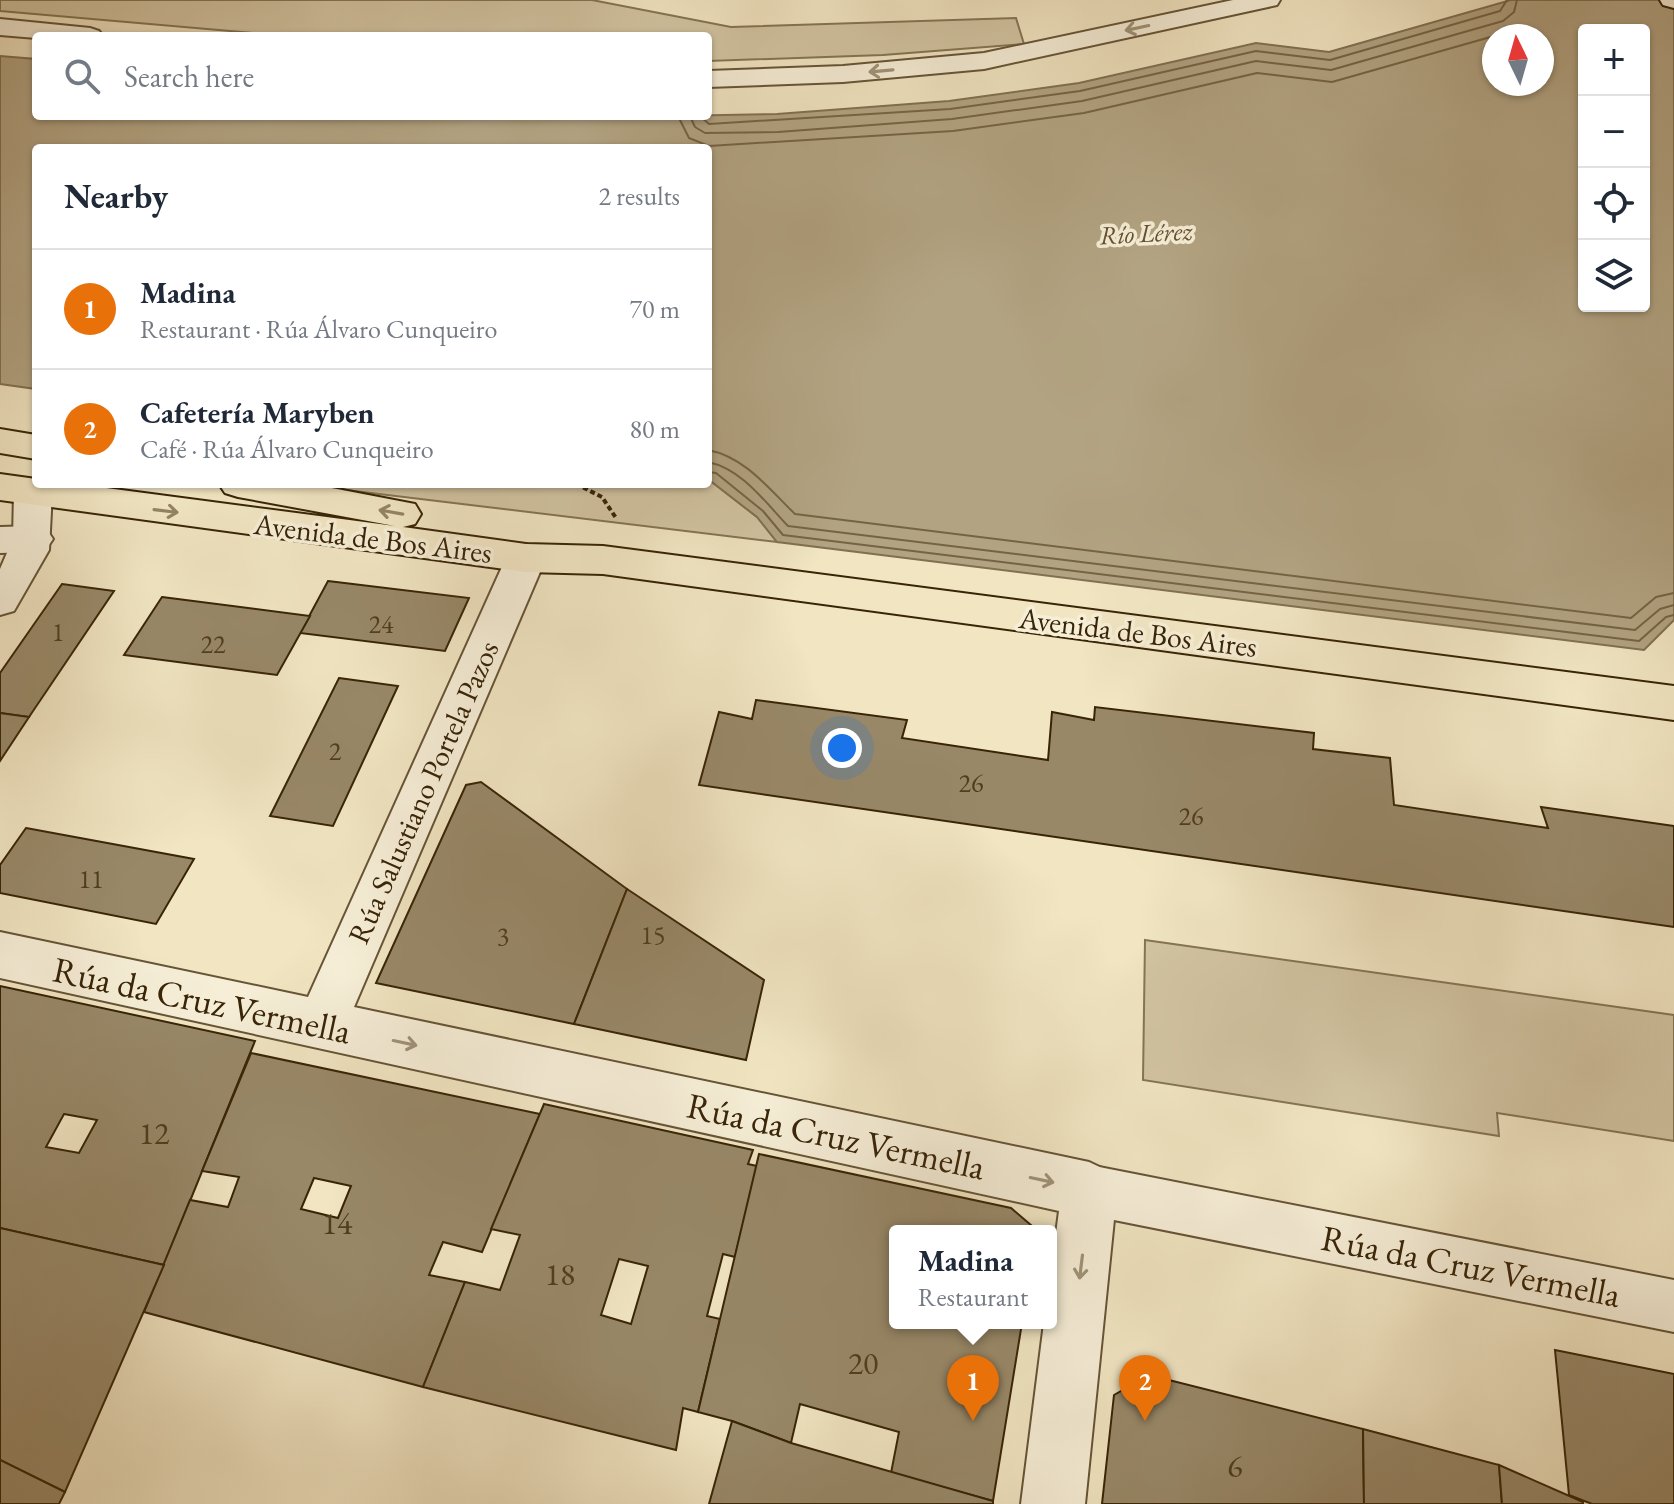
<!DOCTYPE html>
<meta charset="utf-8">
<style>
:root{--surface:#fff;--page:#f6f6f7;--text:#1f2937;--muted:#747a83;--line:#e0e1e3;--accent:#1a73e8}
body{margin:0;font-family:"EB Garamond",serif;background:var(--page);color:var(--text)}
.controls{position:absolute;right:24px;top:24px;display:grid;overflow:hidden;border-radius:8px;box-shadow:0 2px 6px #0004}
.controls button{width:72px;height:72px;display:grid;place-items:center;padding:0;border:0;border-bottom:2px solid var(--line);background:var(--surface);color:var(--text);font:40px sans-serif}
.compass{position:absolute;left:1482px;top:24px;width:72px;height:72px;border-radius:50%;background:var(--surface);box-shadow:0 2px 6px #0004;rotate:355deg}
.you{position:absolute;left:842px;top:748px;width:28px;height:28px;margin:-20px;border:6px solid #fff;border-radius:50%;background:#1a73e8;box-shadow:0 0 0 12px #1a73e833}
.badge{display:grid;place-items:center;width:52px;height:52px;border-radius:50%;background:var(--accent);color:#fff;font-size:26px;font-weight:700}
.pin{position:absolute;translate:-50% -66px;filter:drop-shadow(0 2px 4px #0008)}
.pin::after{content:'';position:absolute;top:42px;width:28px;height:24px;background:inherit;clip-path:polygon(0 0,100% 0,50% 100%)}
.popup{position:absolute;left:889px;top:1225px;width:168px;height:104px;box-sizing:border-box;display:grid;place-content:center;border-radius:8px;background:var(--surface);filter:drop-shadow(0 2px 6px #0005);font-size:26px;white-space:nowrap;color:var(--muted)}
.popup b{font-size:30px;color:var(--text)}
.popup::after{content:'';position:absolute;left:50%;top:100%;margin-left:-16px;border:16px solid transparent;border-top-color:var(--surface)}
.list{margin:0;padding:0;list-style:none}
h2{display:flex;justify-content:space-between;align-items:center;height:104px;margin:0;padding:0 32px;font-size:34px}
h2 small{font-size:26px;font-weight:400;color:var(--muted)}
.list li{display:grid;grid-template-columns:52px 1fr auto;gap:24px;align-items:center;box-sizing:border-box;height:120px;padding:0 32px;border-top:2px solid var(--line)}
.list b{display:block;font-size:30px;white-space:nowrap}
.list p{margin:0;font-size:26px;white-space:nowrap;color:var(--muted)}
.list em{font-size:26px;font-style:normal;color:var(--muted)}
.icon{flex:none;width:44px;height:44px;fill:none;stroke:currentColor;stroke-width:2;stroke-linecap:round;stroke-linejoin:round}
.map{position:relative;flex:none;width:1674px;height:1504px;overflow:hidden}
.search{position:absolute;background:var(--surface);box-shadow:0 2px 6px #0004;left:32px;top:32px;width:680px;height:88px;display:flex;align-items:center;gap:20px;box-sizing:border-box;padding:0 28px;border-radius:8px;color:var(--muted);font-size:30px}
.panel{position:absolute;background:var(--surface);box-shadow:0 2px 6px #0004;left:32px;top:144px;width:680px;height:344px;border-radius:8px}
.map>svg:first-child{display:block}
.green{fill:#d2c4a2;stroke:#857454;stroke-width:2}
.water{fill:#b2a382;stroke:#817051;stroke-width:2;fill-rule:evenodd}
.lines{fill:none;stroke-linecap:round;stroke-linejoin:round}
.shore{stroke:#756444;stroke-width:2}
.building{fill:#988868;stroke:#382407;stroke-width:2;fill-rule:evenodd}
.pedestrian-casing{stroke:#665436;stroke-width:4}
.minor-casing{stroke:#665436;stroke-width:4}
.secondary-casing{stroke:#382407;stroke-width:4}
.primary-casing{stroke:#382407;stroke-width:4}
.path{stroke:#382407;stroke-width:4;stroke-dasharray:5 3;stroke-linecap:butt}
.pedestrian{fill:#f6eed7;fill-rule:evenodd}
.minor{fill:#f6eed7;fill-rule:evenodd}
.secondary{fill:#f6eed7;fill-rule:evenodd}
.primary{fill:#f1e5c2;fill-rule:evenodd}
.oneway{stroke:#a09379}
.oneway2{stroke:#948464}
.labels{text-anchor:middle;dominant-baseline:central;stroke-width:7;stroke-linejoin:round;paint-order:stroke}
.far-water-label{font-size:26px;font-style:italic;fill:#635032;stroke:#f6eed7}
.number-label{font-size:26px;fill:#503d1f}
.street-label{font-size:30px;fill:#382407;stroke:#f6eed7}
.near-number-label{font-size:32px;fill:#503d1f}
.near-street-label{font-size:36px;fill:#382407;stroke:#f6eed7}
</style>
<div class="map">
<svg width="1674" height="1504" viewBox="0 0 1674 1504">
<rect width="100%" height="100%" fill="#f1e5c2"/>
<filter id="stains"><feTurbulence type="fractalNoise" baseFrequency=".0025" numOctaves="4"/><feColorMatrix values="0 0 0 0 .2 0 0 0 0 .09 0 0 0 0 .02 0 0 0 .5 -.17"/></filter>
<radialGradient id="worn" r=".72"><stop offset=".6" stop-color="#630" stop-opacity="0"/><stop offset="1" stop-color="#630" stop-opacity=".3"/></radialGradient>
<g class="green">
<path d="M0 0H592L731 27 1016 18 1024 44 883 55 708 61V36H288L0 11Z"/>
<path d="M708 479 757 517 777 542 346 490 323 484H708Z"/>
<path d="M1145 940 1674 1015V1141L1497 1113 1499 1136 1143 1080Z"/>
</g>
<path class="water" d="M1511 0H1674V620L1644 650 777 542 757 517 708 479V148H36V389L0 384V56L36 59V116H669L777 114 949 101 1079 83 1256 43 1329 52ZM1584 30H1644V306H1584ZM1494 36H1542V84H1494Z"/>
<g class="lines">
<g class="shore">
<path d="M678 116 689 138 709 146 953 131 1084 113 1257 73 1332 82 1494 36"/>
<path d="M690 116 695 127 705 133 778 132 952 119 1082 101 1256 61 1331 70 1503 21 1514 12 1517 0"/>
<path d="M700 116 709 124 950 109 1080 91 1256 51 1330 60 1500 11 1507 0"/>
<path d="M708 450C745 457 769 489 795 514L1631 618 1656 597 1674 593"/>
<path d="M708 462C742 469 765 502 788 526L1635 630 1660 609 1674 605"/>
<path d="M708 472 716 473 763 511 783 535 1639 641 1666 617 1674 615"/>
</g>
</g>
<g class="building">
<path d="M328 581 469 598 445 651 300 633Z"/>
<path d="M62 584 114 591 29 717 0 713V673Z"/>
<path d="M162 597 310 616 277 675 124 655Z"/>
<path d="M339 678 398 686 333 826 270 816Z"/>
<path d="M756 700 907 720 902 738 1048 760 1052 712 1094 720 1095 707 1314 733 1313 749 1390 758 1394 805 1548 828 1541 807 1674 826V927L699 785 719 712 752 719Z"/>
<path d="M0 713 29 717 0 761Z"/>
<path d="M481 782 627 889 574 1024 376 983 466 785Z"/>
<path d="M26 828 194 859 156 924 0 893V865Z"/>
<path d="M627 889 764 980 746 1060 574 1024Z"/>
<path d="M0 986 255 1041 164 1265 0 1228ZM64 1114 97 1120 79 1153 46 1147Z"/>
<path d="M251 1053 540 1114 482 1252 443 1242 429 1275 465 1282 423 1387 144 1312 190 1200 228 1207 239 1177 202 1171ZM314 1178 351 1186 338 1218 301 1209Z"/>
<path d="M544 1104 753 1150 748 1164 757 1166 735 1257 723 1254 707 1316 720 1319 698 1412 683 1408 676 1450 423 1387 465 1282 500 1290 520 1235 491 1229ZM619 1259 648 1266 631 1324 601 1315Z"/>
<path d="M759 1154 1011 1208 1032 1226V1231H895V1323H1022L993 1501 891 1473 899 1432 800 1404 791 1443 732 1421 698 1412Z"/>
<path d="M0 1228 164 1265 65 1492 0 1460Z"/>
<path d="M1555 1350 1674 1374V1504H1592L1569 1495Z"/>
<path d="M1149 1375 1363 1429 1364 1504H1102L1114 1395Z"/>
<path d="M732 1421 791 1443 993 1501V1504H709Z"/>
<path d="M1363 1429 1499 1465 1502 1504H1364Z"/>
<path d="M0 1460 65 1492 59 1504H0Z"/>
<path d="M1499 1465 1583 1502V1504H1502Z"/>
</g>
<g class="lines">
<g class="pedestrian-casing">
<g id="pedestrian">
<path d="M35 526 47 530 53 539 47 548 35 552 0 553V527Z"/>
<path d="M1089 1165 1674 1280V1332L1089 1215 1071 1208 1064 1190 1071 1172Z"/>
</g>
</g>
<g class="minor-casing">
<g id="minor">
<path d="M1233 0H1280L1277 5 1268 7 984 69 843 82 708 87V71L843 66 984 53Z"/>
<path d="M0 19 90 28 99 31 103 36 36 38 0 35Z"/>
<path d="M33 479 36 484H47L52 492 49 550 14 611 0 615V569L13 539 14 492 20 483Z"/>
<path d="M526 544 540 548 546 558 354 1007 1089 1162 1108 1171 1117 1190 1085 1504H1021L1044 1323H1051V1272L1059 1211 0 978V932L308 997 506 558 512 548Z"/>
</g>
</g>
<g class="secondary-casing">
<path id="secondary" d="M1660 0H1674V8L1663 5Z"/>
</g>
<g class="primary-casing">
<g id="primary">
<path d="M0 429 36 435V459L0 453Z"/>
<path d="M0 474 36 479V484H76L395 526 238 497 225 493 219 484H311L415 504 421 514 415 524 403 527 526 544 603 546 1674 686V720L603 574 526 572 0 500Z"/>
</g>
</g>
<path class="path" d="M576 484 602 497 616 518"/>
<use href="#pedestrian" class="pedestrian"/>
<use href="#minor" class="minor"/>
<use href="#secondary" class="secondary"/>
<use href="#primary" class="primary"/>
</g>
<defs><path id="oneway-shaft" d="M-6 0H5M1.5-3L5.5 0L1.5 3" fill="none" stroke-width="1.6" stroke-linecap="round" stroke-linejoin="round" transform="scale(2)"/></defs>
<g class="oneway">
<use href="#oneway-shaft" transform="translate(1137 28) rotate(168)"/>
<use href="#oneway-shaft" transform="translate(881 71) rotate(175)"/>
<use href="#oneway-shaft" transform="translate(405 1043) rotate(12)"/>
<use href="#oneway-shaft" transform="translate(1042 1180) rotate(12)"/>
<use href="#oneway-shaft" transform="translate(1081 1267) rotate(97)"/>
</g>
<g class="oneway2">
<use href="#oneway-shaft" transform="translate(166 511) rotate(7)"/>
<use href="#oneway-shaft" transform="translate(391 512) rotate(-170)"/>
</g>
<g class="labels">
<g class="far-water-label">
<text transform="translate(1146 233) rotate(-3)">Río Lérez</text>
</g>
<g class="number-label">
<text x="381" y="624">24</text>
<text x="58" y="632">1</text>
<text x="213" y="644">22</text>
<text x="335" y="751">2</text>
<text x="971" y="783">26</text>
<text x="1191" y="816">26</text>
<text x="91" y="879">11</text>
<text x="653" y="935">15</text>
<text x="503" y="936">3</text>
</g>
<g class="street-label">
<text transform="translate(373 538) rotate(7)">Avenida de Bos Aires</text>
<text transform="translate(1138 632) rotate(7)">Avenida de Bos Aires</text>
<text transform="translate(423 792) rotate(-66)">Rúa Salustiano Portela Pazos</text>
</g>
<g class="near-number-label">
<text x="154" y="1133">12</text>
<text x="337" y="1223">14</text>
<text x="560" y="1274">18</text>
<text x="863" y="1363">20</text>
<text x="1235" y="1466">6</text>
</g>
<g class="near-street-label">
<text transform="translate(202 1000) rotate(12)">Rúa da Cruz Vermella</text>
<text transform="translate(836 1136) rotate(12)">Rúa da Cruz Vermella</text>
<text transform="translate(1471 1266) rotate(11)">Rúa da Cruz Vermella</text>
</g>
</g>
<rect width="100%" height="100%" filter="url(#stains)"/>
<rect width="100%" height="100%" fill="url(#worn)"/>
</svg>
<div class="controls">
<button>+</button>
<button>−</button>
<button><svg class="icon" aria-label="locate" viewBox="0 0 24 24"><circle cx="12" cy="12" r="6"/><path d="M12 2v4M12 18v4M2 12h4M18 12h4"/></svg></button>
<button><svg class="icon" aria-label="layers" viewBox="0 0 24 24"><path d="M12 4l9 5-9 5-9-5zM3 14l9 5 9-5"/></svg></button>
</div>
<svg class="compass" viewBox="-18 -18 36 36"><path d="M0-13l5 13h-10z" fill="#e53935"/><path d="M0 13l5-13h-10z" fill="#747a83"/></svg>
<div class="you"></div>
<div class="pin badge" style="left:973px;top:1421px;background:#e8710a">1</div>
<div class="popup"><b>Madina</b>Restaurant</div>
<div class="pin badge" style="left:1145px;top:1421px;background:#e8710a">2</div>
<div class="search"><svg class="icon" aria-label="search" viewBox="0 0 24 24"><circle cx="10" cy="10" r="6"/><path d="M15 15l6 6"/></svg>Search here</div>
<section class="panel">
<h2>Nearby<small>2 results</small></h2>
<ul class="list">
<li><span class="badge" style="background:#e8710a">1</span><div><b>Madina</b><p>Restaurant · Rúa Álvaro Cunqueiro</p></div><em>70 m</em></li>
<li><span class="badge" style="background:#e8710a">2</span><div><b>Cafetería Maryben</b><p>Café · Rúa Álvaro Cunqueiro</p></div><em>80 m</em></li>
</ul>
</section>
</div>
